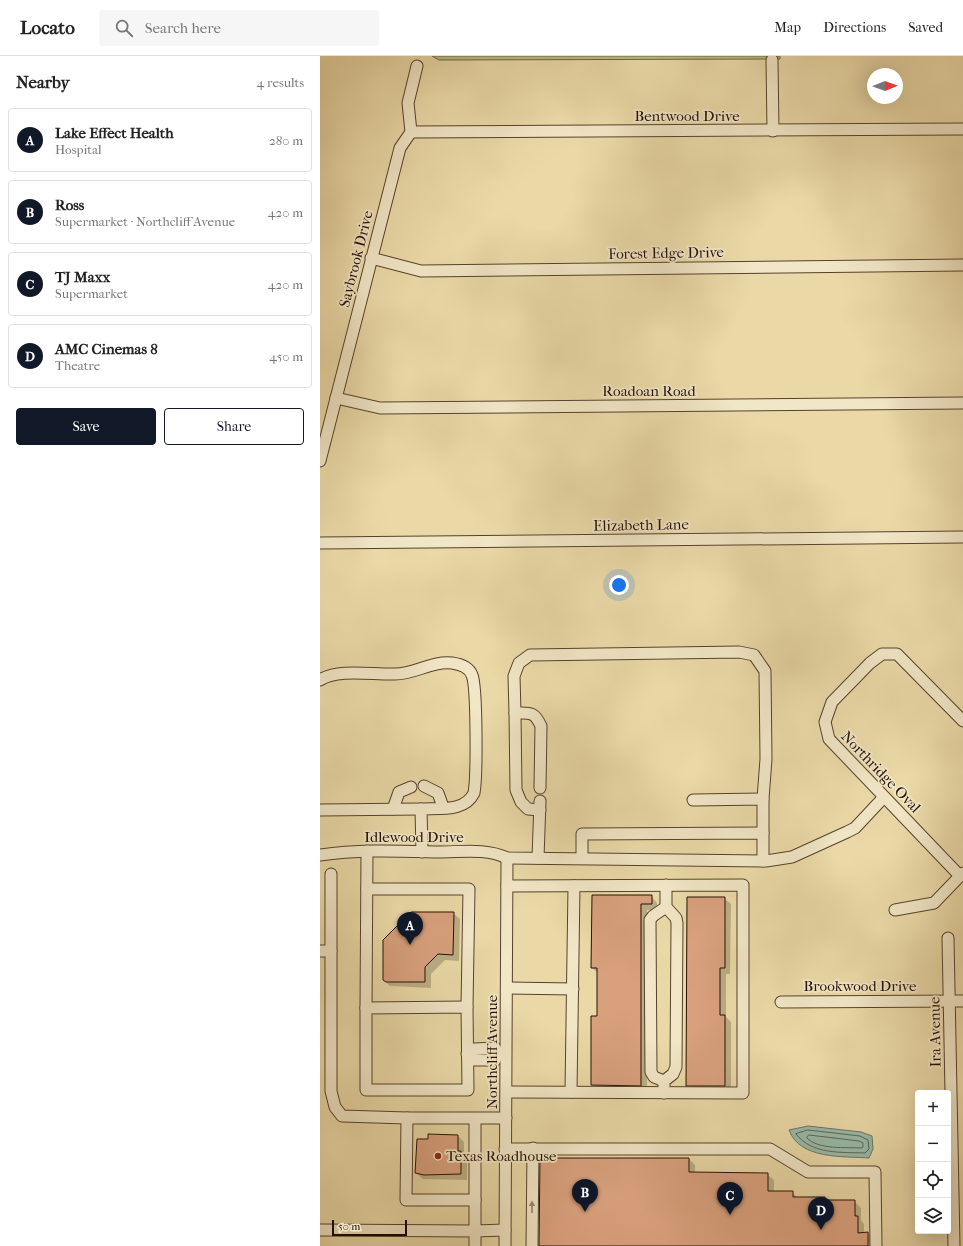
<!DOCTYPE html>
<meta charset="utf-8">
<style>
:root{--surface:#fff;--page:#f6f6f6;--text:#222;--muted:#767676;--line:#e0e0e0;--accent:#111827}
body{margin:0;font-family:"IM FELL French Canon",serif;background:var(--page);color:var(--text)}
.controls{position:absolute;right:12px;bottom:12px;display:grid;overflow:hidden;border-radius:4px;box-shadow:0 4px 16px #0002}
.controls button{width:36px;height:36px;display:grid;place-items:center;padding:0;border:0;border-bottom:1px solid var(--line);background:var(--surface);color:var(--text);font:20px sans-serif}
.compass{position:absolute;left:547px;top:12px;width:36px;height:36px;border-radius:50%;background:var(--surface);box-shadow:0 4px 16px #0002;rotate:89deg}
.scale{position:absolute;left:12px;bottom:10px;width:75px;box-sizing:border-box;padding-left:4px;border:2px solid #251003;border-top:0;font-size:11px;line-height:14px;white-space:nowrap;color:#251003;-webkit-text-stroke:3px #f1e6c6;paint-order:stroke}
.you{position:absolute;left:299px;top:529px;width:14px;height:14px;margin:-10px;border:3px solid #fff;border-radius:50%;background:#1a73e8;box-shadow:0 0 0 6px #1a73e833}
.badge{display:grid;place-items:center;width:26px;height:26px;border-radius:50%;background:var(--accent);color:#fff;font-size:13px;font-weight:700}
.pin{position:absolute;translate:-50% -33px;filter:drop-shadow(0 1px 2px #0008)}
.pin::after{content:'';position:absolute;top:21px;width:14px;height:12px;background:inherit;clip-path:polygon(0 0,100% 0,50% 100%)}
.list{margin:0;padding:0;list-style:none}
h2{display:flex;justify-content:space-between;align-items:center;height:52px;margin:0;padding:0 16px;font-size:17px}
h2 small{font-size:13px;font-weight:400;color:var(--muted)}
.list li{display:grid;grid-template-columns:26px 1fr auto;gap:12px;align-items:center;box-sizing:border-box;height:64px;margin:0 8px 8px;padding:0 8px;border:1px solid var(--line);border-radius:4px}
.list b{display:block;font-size:15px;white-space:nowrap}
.list p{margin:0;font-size:13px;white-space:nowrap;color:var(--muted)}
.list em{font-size:13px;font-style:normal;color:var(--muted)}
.actions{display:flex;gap:8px;padding:12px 16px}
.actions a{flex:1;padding:9px 0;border:1px solid var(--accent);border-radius:4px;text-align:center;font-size:14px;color:var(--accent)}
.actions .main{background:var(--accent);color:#fff}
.icon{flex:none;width:22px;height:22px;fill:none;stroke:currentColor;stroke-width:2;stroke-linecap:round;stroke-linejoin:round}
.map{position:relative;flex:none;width:643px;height:1190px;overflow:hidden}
header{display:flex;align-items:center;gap:24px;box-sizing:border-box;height:56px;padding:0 20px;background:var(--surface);border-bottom:1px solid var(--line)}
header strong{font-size:19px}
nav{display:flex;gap:22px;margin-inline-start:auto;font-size:14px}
.search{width:280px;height:36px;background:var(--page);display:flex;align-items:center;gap:10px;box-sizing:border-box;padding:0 14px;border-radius:4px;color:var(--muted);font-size:15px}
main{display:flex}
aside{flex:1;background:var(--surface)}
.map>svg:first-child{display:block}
.green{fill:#b9bf85;stroke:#6f6844}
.water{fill:#98baa9;stroke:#6a7667}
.shadow{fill:#0003}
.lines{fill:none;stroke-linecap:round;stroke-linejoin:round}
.shore{stroke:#5e6556;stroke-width:1}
.building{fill:#d8a07d;stroke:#251003}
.minor-casing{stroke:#56422c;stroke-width:13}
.minor{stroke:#f1e6c6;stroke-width:11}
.oneway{fill:#95866e}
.poi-dot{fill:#8f2418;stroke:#f1e6c6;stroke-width:1.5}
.labels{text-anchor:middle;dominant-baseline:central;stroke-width:3.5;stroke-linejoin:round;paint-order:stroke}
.street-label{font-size:15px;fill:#251003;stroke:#f1e6c6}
.poi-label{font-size:15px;fill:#251003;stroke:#f1e6c6;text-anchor:start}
</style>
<header>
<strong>Locato</strong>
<div class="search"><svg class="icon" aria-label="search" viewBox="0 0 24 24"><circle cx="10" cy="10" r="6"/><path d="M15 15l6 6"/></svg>Search here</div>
<nav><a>Map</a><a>Directions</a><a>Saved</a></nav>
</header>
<main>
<aside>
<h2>Nearby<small>4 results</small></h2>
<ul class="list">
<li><span class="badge">A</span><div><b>Lake Effect Health</b><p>Hospital</p></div><em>280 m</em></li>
<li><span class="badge">B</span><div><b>Ross</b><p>Supermarket · Northcliff Avenue</p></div><em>420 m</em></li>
<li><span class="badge">C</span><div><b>TJ Maxx</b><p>Supermarket</p></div><em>420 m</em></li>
<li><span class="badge">D</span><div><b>AMC Cinemas 8</b><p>Theatre</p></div><em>450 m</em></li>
</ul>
<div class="actions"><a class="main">Save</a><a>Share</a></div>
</aside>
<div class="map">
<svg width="643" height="1190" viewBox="0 0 643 1190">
<rect width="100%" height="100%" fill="#ead9a7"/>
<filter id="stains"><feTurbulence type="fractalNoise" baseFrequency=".005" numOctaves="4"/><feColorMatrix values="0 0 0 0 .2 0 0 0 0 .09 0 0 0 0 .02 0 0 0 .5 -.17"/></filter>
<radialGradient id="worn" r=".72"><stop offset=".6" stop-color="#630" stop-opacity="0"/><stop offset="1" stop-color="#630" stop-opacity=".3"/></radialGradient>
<path class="green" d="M112 0H460V3L119 4Z"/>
<path class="water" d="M488 1070 541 1076 552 1080 553 1093 549 1102C524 1100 480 1104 469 1074Z"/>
<g class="shadow">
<path d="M273 840H331L337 847V854H327V1035H279L272 1029 278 961V917L272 912Z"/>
<path d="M404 842 411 848 410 918H406V961L411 966V1036H373L367 1029Z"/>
<path d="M133 857 140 863 139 905 125 904 111 918V932L70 930 64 924Z"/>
<path d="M138 1080 144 1086V1099L147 1103V1124L103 1123 96 1117 109 1084Z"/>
<path d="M221 1101H228L230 1103H369L375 1109V1117L447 1118 454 1124V1136H472L478 1142H505L508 1145H534L541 1152V1164L544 1168V1177H548L554 1184V1190H220Z"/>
</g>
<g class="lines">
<g class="shore">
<path d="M488 1074 540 1080 548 1084 549 1093 545 1097C522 1096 492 1099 476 1078Z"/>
<path d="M489 1079 539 1085 543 1087V1091L542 1092C526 1091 498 1094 487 1082Z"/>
</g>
</g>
<g class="building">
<path d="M272 839H332V848H321V1030L271 1029V960H277V912H271Z"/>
<path d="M367 841H405V912H400V959H405V1030H366Z"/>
<path d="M91 856H134L133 899 118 898 105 911V926H66L63 924V884Z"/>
<path d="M108 1078 138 1079V1095H141V1118L104 1119 95 1117 97 1083H108Z"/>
<path d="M220 1100H228V1102H369V1116L448 1117V1135H473V1141H505V1144H535V1160H538V1177L548 1176V1190H219Z"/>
</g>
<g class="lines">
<g class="minor-casing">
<g id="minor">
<path d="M452 4 453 75"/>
<path d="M91 76 643 73"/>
<path d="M51 202 101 215 643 209"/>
<path d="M16 342 60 352 643 347"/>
<path d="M0 405 80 92 91 76 88 47 97 10"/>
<path d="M0 487 643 481"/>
<path d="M0 624C18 612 54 619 75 618 95 618 111 605 132 607 139 608 149 611 152 619 157 631 157 721 154 737 145 756 120 752 101 753L102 796"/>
<path d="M195 657 194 620 199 607 210 599 419 596 434 599 445 615 446 703 443 743"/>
<path d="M643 665 577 598H562L550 607 512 646 505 666 509 683 640 820 643 817"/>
<path d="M104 730 118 737 123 751"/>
<path d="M373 744 443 743V777"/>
<path d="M73 753 79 736 91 731"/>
<path d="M0 754 101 753"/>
<path d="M220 754 208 753 201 746 196 734 195 657C210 657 214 655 221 670L220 732"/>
<path d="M0 799C39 793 80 795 120 796 141 796 167 792 187 802L446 805 472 801 527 776 535 772 564 741"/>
<path d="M218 802 220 745"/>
<path d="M262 802V778L443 777V805"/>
<path d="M47 833H149L147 951"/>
<path d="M575 854 614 847 640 820"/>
<path d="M628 882 634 1190"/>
<path d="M0 895H11V818"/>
<path d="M11 895V1035L15 1051 22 1060 87 1062"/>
<path d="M187 932 253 933"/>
<path d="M461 946 643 945"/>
<path d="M147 951 148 1034H46V952Z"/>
<path d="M46 952 47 795"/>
<path d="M175 992 178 998 175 1004H153L147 998 154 993Z"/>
<path d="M344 1025 334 1021 331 1016 330 864 333 860 346 851"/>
<path d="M187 1036 423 1037V829L187 830"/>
<path d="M251 1036 254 830"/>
<path d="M344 1037V1025L353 1018 356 1011 357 867 356 862 346 851V829"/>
<path d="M155 1062V1144H86L87 1062C120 1062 153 1062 186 1062"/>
<path d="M185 1093H450L488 1116H555L556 1190"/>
<path d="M155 1144V1175L185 1174"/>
<path d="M0 1174 155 1175V1190"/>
<path d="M185 1190 187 802"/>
<path d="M212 1190 213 1092"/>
</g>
</g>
<use href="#minor" class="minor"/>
</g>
<defs><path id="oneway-solid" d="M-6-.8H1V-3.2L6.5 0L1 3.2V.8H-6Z"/></defs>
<use class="oneway" href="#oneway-solid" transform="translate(212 1151) rotate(-90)"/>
<circle class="poi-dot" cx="118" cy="1100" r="4"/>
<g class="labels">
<g class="street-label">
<text x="367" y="60">Bentwood Drive</text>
<text transform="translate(346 197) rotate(-1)">Forest Edge Drive</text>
<text transform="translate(36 203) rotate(-76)">Saybrook Drive</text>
<text x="329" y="335">Roadoan Road</text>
<text transform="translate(321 469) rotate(-1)">Elizabeth Lane</text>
<text transform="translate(561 716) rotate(46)">Northridge Oval</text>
<text x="94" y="781">Idlewood Drive</text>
<text x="540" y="930">Brookwood Drive</text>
<text transform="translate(615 976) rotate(-91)">Ira Avenue</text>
<text transform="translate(172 996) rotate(-90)">Northcliff Avenue</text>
</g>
<g class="poi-label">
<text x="126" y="1100">Texas Roadhouse</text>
</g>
</g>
<rect width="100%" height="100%" filter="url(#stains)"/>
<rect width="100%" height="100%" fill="url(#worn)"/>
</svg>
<div class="controls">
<button>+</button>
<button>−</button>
<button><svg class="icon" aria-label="locate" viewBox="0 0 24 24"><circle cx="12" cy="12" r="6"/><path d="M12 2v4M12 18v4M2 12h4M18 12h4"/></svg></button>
<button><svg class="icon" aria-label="layers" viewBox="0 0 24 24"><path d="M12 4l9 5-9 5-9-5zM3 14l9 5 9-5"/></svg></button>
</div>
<svg class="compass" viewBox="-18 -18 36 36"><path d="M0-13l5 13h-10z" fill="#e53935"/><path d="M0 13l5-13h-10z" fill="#767676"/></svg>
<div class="scale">50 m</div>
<div class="you"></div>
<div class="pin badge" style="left:90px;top:889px">A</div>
<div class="pin badge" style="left:265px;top:1156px">B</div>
<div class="pin badge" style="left:410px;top:1159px">C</div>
<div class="pin badge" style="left:501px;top:1174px">D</div>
</div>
</main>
